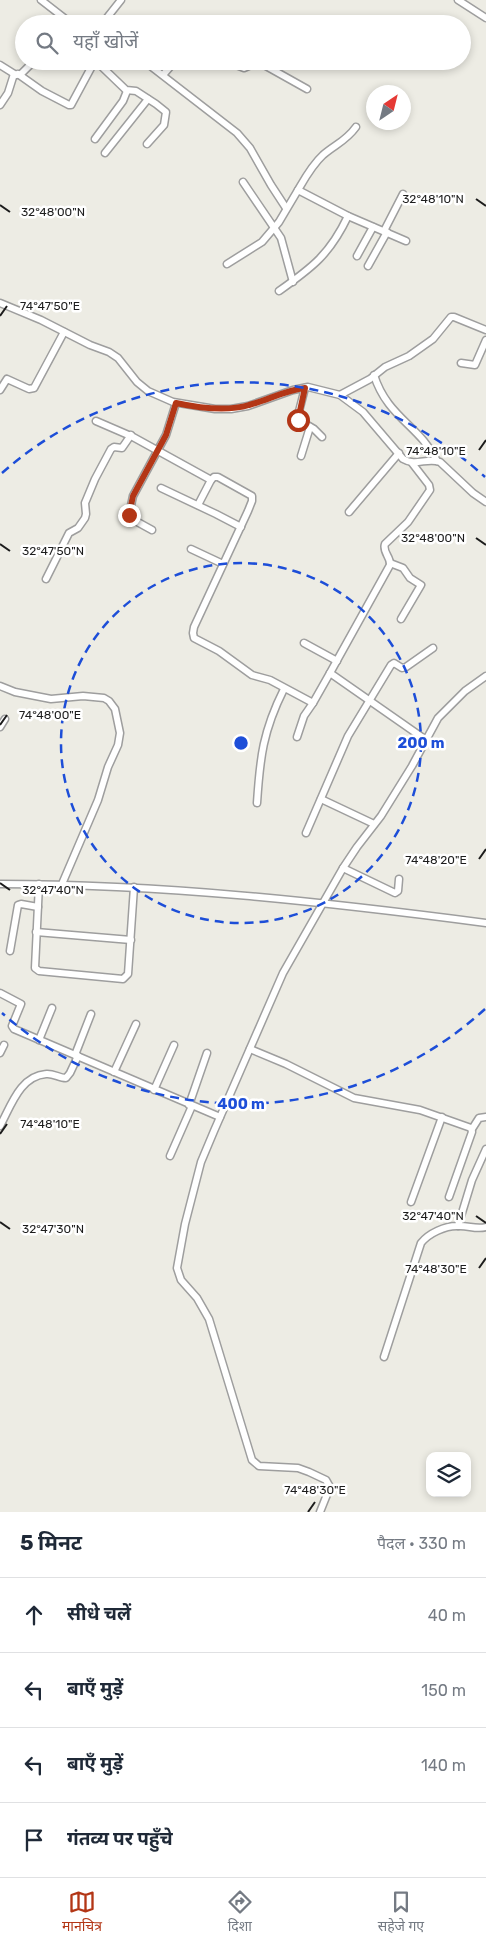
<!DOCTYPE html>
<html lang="hi">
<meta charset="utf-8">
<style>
:root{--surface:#fff;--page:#f6f6f7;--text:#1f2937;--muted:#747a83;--line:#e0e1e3;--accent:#b33616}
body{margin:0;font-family:Rubik,"Noto Sans Devanagari",sans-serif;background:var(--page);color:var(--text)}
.controls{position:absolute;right:15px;bottom:15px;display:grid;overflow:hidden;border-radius:10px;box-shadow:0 2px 8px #0003}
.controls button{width:45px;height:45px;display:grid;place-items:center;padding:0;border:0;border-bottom:1px solid var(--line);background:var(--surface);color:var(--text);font:25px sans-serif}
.compass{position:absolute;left:366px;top:85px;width:45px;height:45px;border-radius:50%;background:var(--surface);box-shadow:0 2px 8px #0003;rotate:35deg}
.stop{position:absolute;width:15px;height:15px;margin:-11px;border:4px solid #b33616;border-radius:50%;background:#fff}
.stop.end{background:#b33616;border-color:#fff;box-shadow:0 1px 5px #0008}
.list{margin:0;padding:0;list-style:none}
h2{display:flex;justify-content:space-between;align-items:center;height:65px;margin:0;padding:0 20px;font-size:21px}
h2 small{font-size:16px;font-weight:400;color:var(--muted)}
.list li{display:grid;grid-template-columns:32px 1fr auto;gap:15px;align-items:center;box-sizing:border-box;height:75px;padding:0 20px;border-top:1px solid var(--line)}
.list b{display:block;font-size:19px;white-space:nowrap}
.list em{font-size:16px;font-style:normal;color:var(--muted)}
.icon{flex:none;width:28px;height:28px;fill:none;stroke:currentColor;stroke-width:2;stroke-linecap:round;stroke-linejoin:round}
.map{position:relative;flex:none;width:486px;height:1512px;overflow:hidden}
.search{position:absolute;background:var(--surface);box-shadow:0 2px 8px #0003;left:15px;right:15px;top:15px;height:55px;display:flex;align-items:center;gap:12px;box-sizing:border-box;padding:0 18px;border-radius:28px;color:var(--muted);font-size:19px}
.sheet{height:365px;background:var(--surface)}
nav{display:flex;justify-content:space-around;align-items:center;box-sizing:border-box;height:70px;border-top:1px solid var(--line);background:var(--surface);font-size:14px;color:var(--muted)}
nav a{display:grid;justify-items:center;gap:2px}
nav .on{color:var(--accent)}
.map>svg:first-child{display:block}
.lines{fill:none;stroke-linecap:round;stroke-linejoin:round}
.minor-casing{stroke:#9e9e9e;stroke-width:9}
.minor{stroke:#fff;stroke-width:6}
.route{stroke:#b33616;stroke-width:6}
.ticks{fill:none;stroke:#1d1d1d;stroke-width:2}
.ring{fill:none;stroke:#1d4ed8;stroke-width:2.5;stroke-dasharray:9 6}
.ticks-label{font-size:12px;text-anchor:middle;fill:#1d1d1d;stroke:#fff;stroke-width:5;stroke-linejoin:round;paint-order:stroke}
.centre{fill:#1d4ed8;stroke:#fff;stroke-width:2.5}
.ring-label{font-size:15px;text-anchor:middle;font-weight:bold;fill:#1d4ed8;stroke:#fff;stroke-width:5;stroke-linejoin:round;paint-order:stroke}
</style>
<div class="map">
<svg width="486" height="1512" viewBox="0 0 486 1512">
<rect width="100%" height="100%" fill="#edece4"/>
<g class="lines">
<g class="minor-casing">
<g id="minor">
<path d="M41 0 72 24"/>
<path d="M458 0 486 18"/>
<path d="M102 24 121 0"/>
<path d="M144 61 237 133 250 148 271 185 286 208"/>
<path d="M226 61 244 68 258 62"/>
<path d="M257 61 307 89"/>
<path d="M0 65 16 75 21 74 34 61"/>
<path d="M18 74 42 91 69 105H71L92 66 96 63 99 64 126 90 136 91 156 104 166 112 164 125 147 144"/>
<path d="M163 75 175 61"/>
<path d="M0 105 8 93 14 74"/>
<path d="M95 139 123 101 127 91"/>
<path d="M105 153 148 99"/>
<path d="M243 182 281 238 293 282"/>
<path d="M298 190C305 178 312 165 323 155 336 144 346 141 356 127"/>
<path d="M384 231 403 194"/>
<path d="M357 256 373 227"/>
<path d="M227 264 262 242 279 222 298 190 348 216 406 241"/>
<path d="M368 266 387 232"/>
<path d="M279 291C313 267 330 254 348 216"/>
<path d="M0 303 41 320 90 345 109 352 118 358 137 382 148 391 173 402 215 409H231L248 406 293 390 308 387 340 395 363 412 403 459C416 467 427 457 440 462L473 493 486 502"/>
<path d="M461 363 475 365 486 340"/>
<path d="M374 375C387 417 420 426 437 461"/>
<path d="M305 388 297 419 314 429 322 437"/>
<path d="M0 390 7 379 29 389 34 388 64 332"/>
<path d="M340 395 370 379 385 367 409 356 433 339 451 317H454L486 330"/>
<path d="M96 421 133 437 211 480 214 477H218L252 496V501L248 511 194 627 193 633 194 638 219 651 252 675 270 680 313 703 330 673 426 740"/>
<path d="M301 456 310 427"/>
<path d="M161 488 216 514 241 527"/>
<path d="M198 505 211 480"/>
<path d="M349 512 399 453"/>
<path d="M152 530 132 519 129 515 133 496 166 435 176 403"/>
<path d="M191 549 223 564"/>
<path d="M390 563 403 568 410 578 421 585 401 619"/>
<path d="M46 579 69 533 78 528 85 518 86 514 85 503 95 479 111 449 114 447 122 448 131 435"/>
<path d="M304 643 337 661"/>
<path d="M330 673 390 565C391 557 382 552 385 544L408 522 430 490 429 485 412 463"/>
<path d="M0 686 15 692 51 699 83 696 104 698 109 701 115 709 120 733 118 745 108 767 98 800 62 884"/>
<path d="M0 727 5 719"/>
<path d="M297 737 304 716 313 703"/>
<path d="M321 799 374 824"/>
<path d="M257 803C260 757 263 731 284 689"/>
<path d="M306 833 348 736 391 665 394 663 402 668 406 667 433 648"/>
<path d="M343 868 395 893 398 891 399 879"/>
<path d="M0 884C163 884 325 902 486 923"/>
<path d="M39 884 35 968 39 971 123 979 128 974 134 887"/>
<path d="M36 932 131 940"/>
<path d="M10 951 18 905 21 904 38 907"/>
<path d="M0 993 21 1004 12 1026 14 1029 220 1117"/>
<path d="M39 1040 52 1008"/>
<path d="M250 1049 286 1064 354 1098 420 1110 471 1128 472 1132 449 1197"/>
<path d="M0 1053 4 1045"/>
<path d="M75 1055 91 1014"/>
<path d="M114 1072 136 1024"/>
<path d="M154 1090 174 1045"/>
<path d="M189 1105 207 1053"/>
<path d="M0 1126C11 1106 20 1076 46 1074 53 1073 59 1078 66 1078L70 1073 78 1056"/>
<path d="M472 1129 479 1118 486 1117"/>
<path d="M170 1156 192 1106"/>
<path d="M411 1202 442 1117"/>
<path d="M458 1226 472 1180 486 1149"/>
<path d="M384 1357 421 1243C429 1233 445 1226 457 1226 468 1225 476 1230 486 1227"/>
<path d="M320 1512 330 1487 326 1480 309 1472 298 1468 259 1466 252 1460 209 1319 197 1298 181 1280 177 1268 185 1224 201 1162 214 1131 283 973 343 868 357 847 381 816 412 766 438 718 465 691 486 676"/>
</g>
</g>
<use href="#minor" class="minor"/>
</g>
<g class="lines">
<path class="route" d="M129 515 133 496 166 435 176 403C199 408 226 412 249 405 268 400 286 390 305 388L298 420"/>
</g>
<path class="ticks" d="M476 199 486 206M0 205 10 212M0 316 7 306M479 450 486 440M476 538 486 545M0 544 10 551M0 725 7 715M479 859 486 849M0 883 10 890M0 1134 7 1124M476 1216 486 1223M0 1222 10 1229M479 1268 486 1258M308 1512 315 1502"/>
<g class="ring">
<circle cx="241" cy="743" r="180"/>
<path d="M485 1009A361 361 0 0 1 2 1013M2 473A361 361 0 0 1 485 477"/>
</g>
<g class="ticks-label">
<text x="433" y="203">32°48'10"N</text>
<text x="53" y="216">32°48'00"N</text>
<text x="50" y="310">74°47'50"E</text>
<text x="436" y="455">74°48'10"E</text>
<text x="433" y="542">32°48'00"N</text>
<text x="53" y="555">32°47'50"N</text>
<text x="50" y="719">74°48'00"E</text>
<text x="436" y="864">74°48'20"E</text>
<text x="53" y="894">32°47'40"N</text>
<text x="50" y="1128">74°48'10"E</text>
<text x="433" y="1220">32°47'40"N</text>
<text x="53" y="1233">32°47'30"N</text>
<text x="436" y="1273">74°48'30"E</text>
<text x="315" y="1494">74°48'30"E</text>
</g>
<circle cx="241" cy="743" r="8" class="centre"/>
<g class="ring-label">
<text x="421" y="748">200 m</text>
<text x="241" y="1109">400 m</text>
</g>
</svg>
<div class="controls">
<button><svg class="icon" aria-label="layers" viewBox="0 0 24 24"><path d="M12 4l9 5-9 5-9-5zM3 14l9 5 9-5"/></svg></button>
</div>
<svg class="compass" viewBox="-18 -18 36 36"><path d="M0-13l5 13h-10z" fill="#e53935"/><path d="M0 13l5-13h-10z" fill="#747a83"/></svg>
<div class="stop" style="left:298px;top:420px"></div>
<div class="stop end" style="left:129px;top:515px"></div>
<div class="search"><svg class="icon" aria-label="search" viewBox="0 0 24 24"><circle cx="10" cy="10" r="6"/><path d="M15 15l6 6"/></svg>यहाँ खोजें</div>
</div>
<section class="sheet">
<h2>5 मिनट<small>पैदल · 330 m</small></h2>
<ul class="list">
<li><svg class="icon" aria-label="ahead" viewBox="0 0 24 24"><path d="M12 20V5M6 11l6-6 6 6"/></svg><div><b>सीधे चलें</b></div><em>40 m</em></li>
<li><svg class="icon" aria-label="left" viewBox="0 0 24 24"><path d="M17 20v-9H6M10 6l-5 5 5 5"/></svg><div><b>बाएँ मुड़ें</b></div><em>150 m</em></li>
<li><svg class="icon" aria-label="left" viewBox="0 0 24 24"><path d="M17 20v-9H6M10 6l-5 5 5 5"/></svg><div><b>बाएँ मुड़ें</b></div><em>140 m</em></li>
<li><svg class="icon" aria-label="arrive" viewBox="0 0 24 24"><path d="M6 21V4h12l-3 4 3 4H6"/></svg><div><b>गंतव्य पर पहुँचे</b></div></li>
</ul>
</section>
<nav>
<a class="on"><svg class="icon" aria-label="map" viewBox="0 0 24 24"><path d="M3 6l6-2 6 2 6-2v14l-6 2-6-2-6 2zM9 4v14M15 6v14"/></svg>मानचित्र</a>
<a><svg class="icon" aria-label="directions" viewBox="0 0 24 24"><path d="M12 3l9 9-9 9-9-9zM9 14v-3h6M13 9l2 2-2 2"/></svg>दिशा</a>
<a><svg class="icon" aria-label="saved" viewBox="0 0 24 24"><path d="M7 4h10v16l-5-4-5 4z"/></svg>सहेजे गए</a>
</nav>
